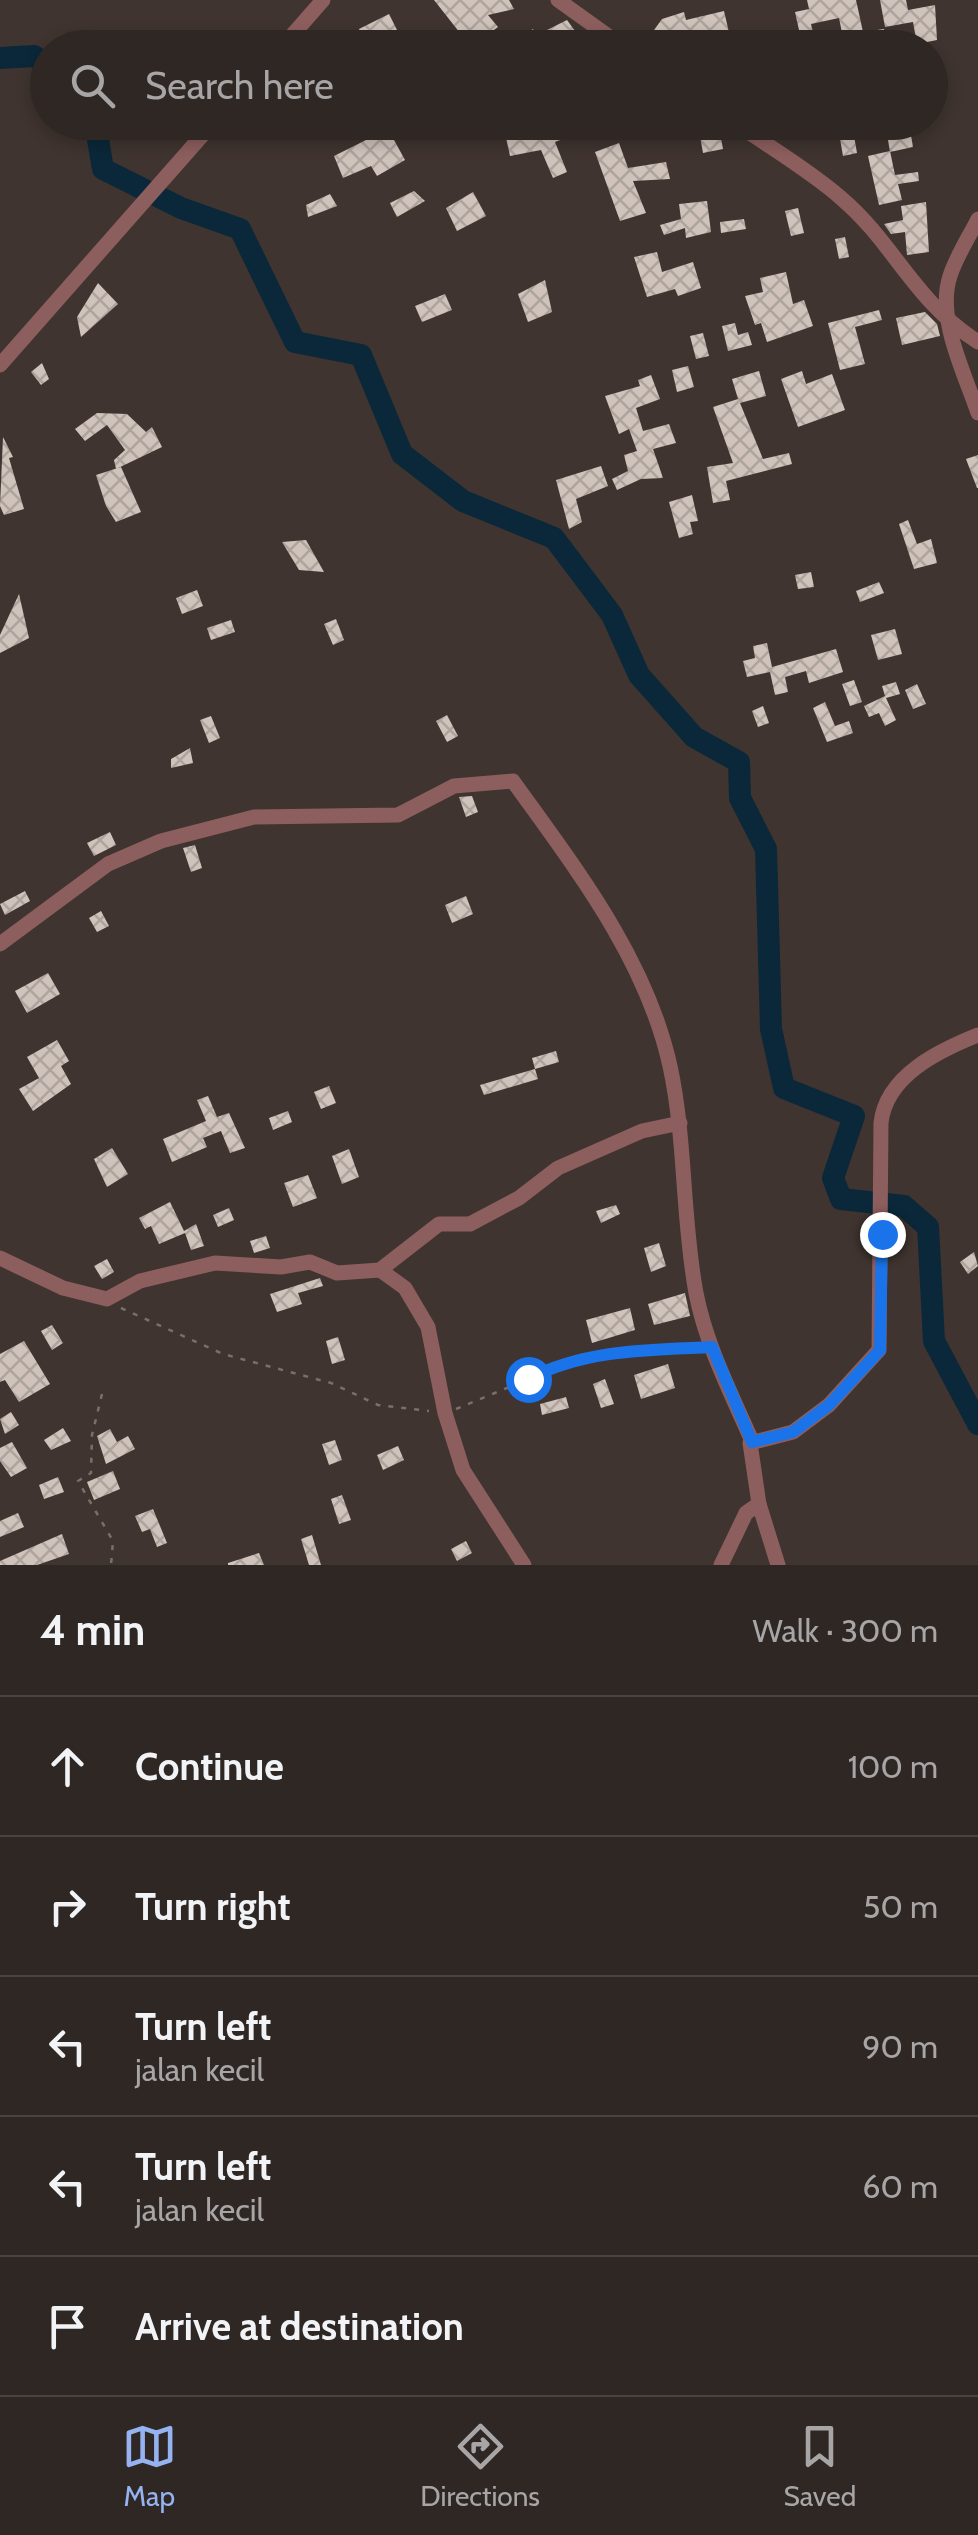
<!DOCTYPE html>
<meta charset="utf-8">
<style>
:root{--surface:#2f2723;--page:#372f2b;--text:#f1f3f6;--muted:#a7a5a6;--line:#4a4441;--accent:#95b2f1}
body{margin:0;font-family:Cabin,sans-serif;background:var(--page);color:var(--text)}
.stop{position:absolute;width:30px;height:30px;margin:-22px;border:8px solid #1a73e8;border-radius:50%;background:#fff}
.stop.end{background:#1a73e8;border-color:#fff;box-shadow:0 2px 10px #0008}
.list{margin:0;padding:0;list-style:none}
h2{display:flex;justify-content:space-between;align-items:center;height:130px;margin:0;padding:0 40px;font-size:42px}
h2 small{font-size:32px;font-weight:400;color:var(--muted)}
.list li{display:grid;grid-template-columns:65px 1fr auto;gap:30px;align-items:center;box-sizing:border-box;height:140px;padding:0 40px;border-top:2px solid var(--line)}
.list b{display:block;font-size:38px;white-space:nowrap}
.list p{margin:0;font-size:32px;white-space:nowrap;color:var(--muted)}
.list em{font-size:32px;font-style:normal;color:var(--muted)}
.icon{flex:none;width:55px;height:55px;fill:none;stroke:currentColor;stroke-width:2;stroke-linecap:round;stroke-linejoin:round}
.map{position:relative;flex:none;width:978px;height:1565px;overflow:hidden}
.search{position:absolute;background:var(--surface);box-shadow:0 5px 15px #0003;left:30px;right:30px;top:30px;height:110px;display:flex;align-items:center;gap:25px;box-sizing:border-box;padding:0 35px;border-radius:55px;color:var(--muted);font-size:38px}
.sheet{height:830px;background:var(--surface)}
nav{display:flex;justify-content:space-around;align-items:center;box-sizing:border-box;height:140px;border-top:2px solid var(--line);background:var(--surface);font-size:28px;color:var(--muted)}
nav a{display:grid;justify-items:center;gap:5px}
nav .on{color:var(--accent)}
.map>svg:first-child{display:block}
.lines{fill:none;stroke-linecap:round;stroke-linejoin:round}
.river{stroke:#0a2839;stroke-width:22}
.building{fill:url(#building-cross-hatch)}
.path{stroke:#796f6b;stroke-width:2.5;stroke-dasharray:5 8;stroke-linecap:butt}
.minor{stroke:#8d5e5e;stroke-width:15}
.route{stroke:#1a73e8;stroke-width:12}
</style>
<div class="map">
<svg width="978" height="1565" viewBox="0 0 978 1565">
<defs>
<pattern id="building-cross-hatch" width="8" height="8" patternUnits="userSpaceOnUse" patternTransform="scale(2.5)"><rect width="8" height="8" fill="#d0c3bc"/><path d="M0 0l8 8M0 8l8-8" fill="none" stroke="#aea49e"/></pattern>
</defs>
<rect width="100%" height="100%" fill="#3f342f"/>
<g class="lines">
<g class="river">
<path d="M0 58 34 56 48 65"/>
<path d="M95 122 103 169 181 208 240 229 295 342 361 355 402 454 463 501 554 538 612 615 639 675 694 737 739 762 740 798 766 849 771 1029 784 1088 854 1116 833 1178 841 1199 904 1206 928 1227 934 1341 978 1424"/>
</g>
</g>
<g class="building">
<path d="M434 0H509L514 9 488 15 498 27 471 47Z"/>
<path d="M807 0H856L863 32 884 29 887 48H845L839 18 811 24 817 48H803L795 12 809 9Z"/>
<path d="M880 0H906L908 10 935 5 937 40 917 44 913 22 885 27Z"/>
<path d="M724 11 731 41 706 48H655L649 37 662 19 684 12 686 20Z"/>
<path d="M389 14 406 48H367L359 29Z"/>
<path d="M567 20 575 31 547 46 541 33Z"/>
<path d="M533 29 537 43 530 48H504Z"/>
<path d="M547 122H576L580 133 555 142 567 172 553 178 541 150 510 156 505 133Z"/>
<path d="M806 122H824L825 134 808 136Z"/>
<path d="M909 124 913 147 890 152 886 128Z"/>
<path d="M388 129 405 160 377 176 371 166 343 178 334 156Z"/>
<path d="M853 130 857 153 843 156 839 133Z"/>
<path d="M710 134 711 140 721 138 723 149 703 153 700 136Z"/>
<path d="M619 143 628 168 666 162 670 179 633 181 646 213 620 221 595 152Z"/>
<path d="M890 151 895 175 918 172 919 181 898 184 902 200 879 205 868 156Z"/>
<path d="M414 191 425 201 397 217 390 203Z"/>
<path d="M473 192 486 216 457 231 446 208Z"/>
<path d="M330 194 337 206 308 217 306 205Z"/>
<path d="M707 201 711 232 686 238 685 228 664 235 660 225 681 219 679 204Z"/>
<path d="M926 202 929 252 907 255 905 232 891 234 884 224 903 220 901 206Z"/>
<path d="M798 208 804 233 791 236 785 211Z"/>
<path d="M744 219 746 229 721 233 720 222Z"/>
<path d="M845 237 849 257 839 259 835 239Z"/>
<path d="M657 252 662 272 693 262 701 288 678 296 675 289 647 297 634 257Z"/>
<path d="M786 272 793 304 804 300 813 326 767 342 761 323 755 325 745 296 763 292 760 278Z"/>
<path d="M545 280 552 312 528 322 518 294Z"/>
<path d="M98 283 118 304 81 337 77 317Z"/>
<path d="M445 294 452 310 422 322 415 306Z"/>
<path d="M879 310 882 320 855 327 865 364 840 370 828 323Z"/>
<path d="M925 312 937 324 940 336 902 345 896 318Z"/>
<path d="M735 323 738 335 748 332 752 345 728 351 722 326Z"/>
<path d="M703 333 709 356 696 359 690 336Z"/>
<path d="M42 363 49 379 41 385 31 372Z"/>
<path d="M688 366 694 387 677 392 672 370Z"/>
<path d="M759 371 766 396 740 403 763 459 789 453 792 464 726 481 730 500 713 503 707 467 733 463 713 407 738 399 732 379Z"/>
<path d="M802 371 806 384 832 374 845 410 798 427 781 379Z"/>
<path d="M651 375 660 399 636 408 643 431 669 424 676 443 653 449 663 478 641 479 617 490 612 479 628 471 624 455 637 451 629 429 619 434 605 396 640 386 638 380Z"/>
<path d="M97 413 127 414 146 432 152 427 162 447 116 469 114 460 125 450 107 425 85 441 75 429Z"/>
<path d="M3 437 13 457 9 458 24 509 4 515 0 506Z"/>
<path d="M978 455V488H977L966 459Z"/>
<path d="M601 466 608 486 576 499 582 522 569 529 556 480Z"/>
<path d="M121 467 141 512 116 522 106 506 96 475Z"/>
<path d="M692 495 698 521 690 522 693 534 679 538 669 502Z"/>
<path d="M908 520 917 544 931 539 937 563 914 569 899 524Z"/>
<path d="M306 540 324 572 299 570 282 542Z"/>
<path d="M811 572 814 587 798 589 795 575Z"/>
<path d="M879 582 884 593 860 602 856 591Z"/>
<path d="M197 590 203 606 182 614 176 598Z"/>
<path d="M19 594 29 638 0 653V635Z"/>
<path d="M336 619 344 640 333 645 324 624Z"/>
<path d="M231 620 235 632 211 640 207 628Z"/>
<path d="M895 629 902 654 878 660 871 635Z"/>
<path d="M767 643 772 667 836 649 843 672 809 683 806 671 785 677 788 692 775 695 770 672 747 677 743 661 755 658 753 646Z"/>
<path d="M854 680 862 702 850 706 842 684Z"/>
<path d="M896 682 900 694 886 698 896 720 885 726 879 713 869 717 864 706 885 696 882 686Z"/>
<path d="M917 684 926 704 913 709 905 690Z"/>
<path d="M825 702 835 726 849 721 853 733 827 742 813 708Z"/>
<path d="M763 706 769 723 758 727 752 711Z"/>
<path d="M447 715 458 736 447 742 436 721Z"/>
<path d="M211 716 220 738 209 743 200 720Z"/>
<path d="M190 748 193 763 171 768V759Z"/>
<path d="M472 796 478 812 466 817 459 797Z"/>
<path d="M110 832 116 845 94 856 87 843Z"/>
<path d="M195 845 202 868 191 872 183 848Z"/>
<path d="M25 891 30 901 5 915 0 904Z"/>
<path d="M466 896 473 914 452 923 445 905Z"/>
<path d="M101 911 109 926 97 932 89 918Z"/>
<path d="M48 973 60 994 27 1013 15 991Z"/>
<path d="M57 1040 69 1061 61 1066 71 1084 33 1111 19 1089 39 1078 27 1057Z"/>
<path d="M556 1051 559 1062 535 1069 532 1058Z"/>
<path d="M535 1069 538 1079 484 1095 480 1085Z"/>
<path d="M329 1086 336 1103 321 1109 314 1092Z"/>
<path d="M208 1096 217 1117 229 1113 245 1148 230 1153 221 1131 203 1138 207 1147 172 1162 163 1139 206 1121 197 1100Z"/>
<path d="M288 1111 292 1122 273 1130 269 1118Z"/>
<path d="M112 1148 128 1174 107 1187 94 1159Z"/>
<path d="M349 1149 359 1177 342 1184 332 1156Z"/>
<path d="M308 1175 317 1198 293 1207 284 1183Z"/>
<path d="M170 1202 184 1231 196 1224 204 1246 191 1250 185 1233 159 1244 151 1226 145 1229 139 1218Z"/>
<path d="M616 1205 620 1214 601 1223 596 1211Z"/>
<path d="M229 1208 234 1220 218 1227 213 1215Z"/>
<path d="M266 1236 270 1248 254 1253 250 1241Z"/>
<path d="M659 1243 666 1266 651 1272 644 1248Z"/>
<path d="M974 1252 978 1266 968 1274 960 1262Z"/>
<path d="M107 1259 114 1272 102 1279 94 1266Z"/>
<path d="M320 1278 323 1286 298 1293 302 1304 277 1312 270 1294Z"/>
<path d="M685 1293 690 1316 654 1325 648 1304Z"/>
<path d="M630 1308 635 1330 592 1343 586 1320Z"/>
<path d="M52 1325 63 1343 52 1350 41 1331Z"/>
<path d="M338 1337 345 1360 332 1364 326 1341Z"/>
<path d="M24 1341 50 1384 19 1402 5 1380 0 1382V1354Z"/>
<path d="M668 1364 675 1388 641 1399 634 1375Z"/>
<path d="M605 1379 614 1404 601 1408 593 1384Z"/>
<path d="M566 1397 569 1408 542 1415 540 1404Z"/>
<path d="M11 1412 19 1425 5 1434 0 1419Z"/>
<path d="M63 1428 71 1441 51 1450 44 1440Z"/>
<path d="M110 1429 117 1442 128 1436 135 1449 106 1464 97 1436Z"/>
<path d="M335 1440 342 1460 329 1465 322 1444Z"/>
<path d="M12 1442 27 1468 11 1477 0 1461V1448Z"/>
<path d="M398 1446 404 1460 383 1470 377 1455Z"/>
<path d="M113 1471 120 1489 94 1500 87 1482Z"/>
<path d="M58 1477 64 1492 44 1499 39 1485Z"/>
<path d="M342 1495 351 1520 339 1524 331 1499Z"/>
<path d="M153 1509 167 1543 157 1547 150 1529 142 1532 135 1516Z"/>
<path d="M18 1513 24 1527 0 1537V1521Z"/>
<path d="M62 1534 69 1554 37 1565H0V1561Z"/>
<path d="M312 1535 321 1565H309L301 1539Z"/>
<path d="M466 1541 472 1553 457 1561 451 1549Z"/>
<path d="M259 1553 264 1565H228V1563Z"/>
</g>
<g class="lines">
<g class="path">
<path d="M121 1308 223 1354 331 1383 378 1405 429 1411"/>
<path d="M102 1394 92 1435 91 1473 78 1481 113 1541 111 1565"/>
<path d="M456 1409 575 1360 616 1351 697 1348"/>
</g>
<g class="minor">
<path d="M558 0 625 48"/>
<path d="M281 48 323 0"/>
<path d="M734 122C769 147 809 170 841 198 895 244 912 299 978 342"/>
<path d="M978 219C969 237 956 257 950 276 936 318 965 374 978 413"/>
<path d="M0 365 214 122"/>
<path d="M0 944 108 864 161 841 254 817 398 815 454 786 513 781C576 869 646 958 670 1066 686 1140 682 1218 696 1293 706 1345 731 1393 752 1441"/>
<path d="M0 1258 63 1288 107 1299 140 1281 215 1263 281 1267 310 1262 337 1273 380 1270 439 1224H470L519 1198 558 1168 642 1131 680 1123"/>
<path d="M380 1270 405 1288 428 1327 445 1413 463 1470 524 1565"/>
<path d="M759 1504 778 1565"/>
<path d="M721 1565 746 1513 759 1504 750 1443 793 1432 829 1405 879 1350 881 1123C886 1076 938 1051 978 1035"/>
</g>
</g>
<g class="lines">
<path class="route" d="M528 1379C586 1349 648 1350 712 1347L752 1442 793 1432 829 1405 880 1350 882 1234"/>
</g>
</svg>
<div class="stop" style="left:528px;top:1379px"></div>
<div class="stop end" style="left:882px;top:1234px"></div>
<div class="search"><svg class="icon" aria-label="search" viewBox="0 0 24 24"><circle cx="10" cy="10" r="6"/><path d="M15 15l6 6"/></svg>Search here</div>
</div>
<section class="sheet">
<h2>4 min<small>Walk · 300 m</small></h2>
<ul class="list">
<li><svg class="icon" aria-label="ahead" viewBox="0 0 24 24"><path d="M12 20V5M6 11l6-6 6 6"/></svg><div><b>Continue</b></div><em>100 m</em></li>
<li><svg class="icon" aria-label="right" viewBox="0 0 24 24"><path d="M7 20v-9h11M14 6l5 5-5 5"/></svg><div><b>Turn right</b></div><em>50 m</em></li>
<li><svg class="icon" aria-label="left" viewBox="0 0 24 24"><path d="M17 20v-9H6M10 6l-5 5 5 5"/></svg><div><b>Turn left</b><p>jalan kecil</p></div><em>90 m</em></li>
<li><svg class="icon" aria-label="left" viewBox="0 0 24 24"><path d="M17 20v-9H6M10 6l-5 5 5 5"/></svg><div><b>Turn left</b><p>jalan kecil</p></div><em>60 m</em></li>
<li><svg class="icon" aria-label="arrive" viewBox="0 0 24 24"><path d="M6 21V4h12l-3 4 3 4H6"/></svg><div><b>Arrive at destination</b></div></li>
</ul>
</section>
<nav>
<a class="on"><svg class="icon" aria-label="map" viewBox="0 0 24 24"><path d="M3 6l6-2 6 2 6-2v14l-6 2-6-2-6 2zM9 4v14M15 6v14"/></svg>Map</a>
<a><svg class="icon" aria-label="directions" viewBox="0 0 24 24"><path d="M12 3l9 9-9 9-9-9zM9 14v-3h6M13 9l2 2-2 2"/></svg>Directions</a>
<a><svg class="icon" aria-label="saved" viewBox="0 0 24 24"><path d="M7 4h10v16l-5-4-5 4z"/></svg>Saved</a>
</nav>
